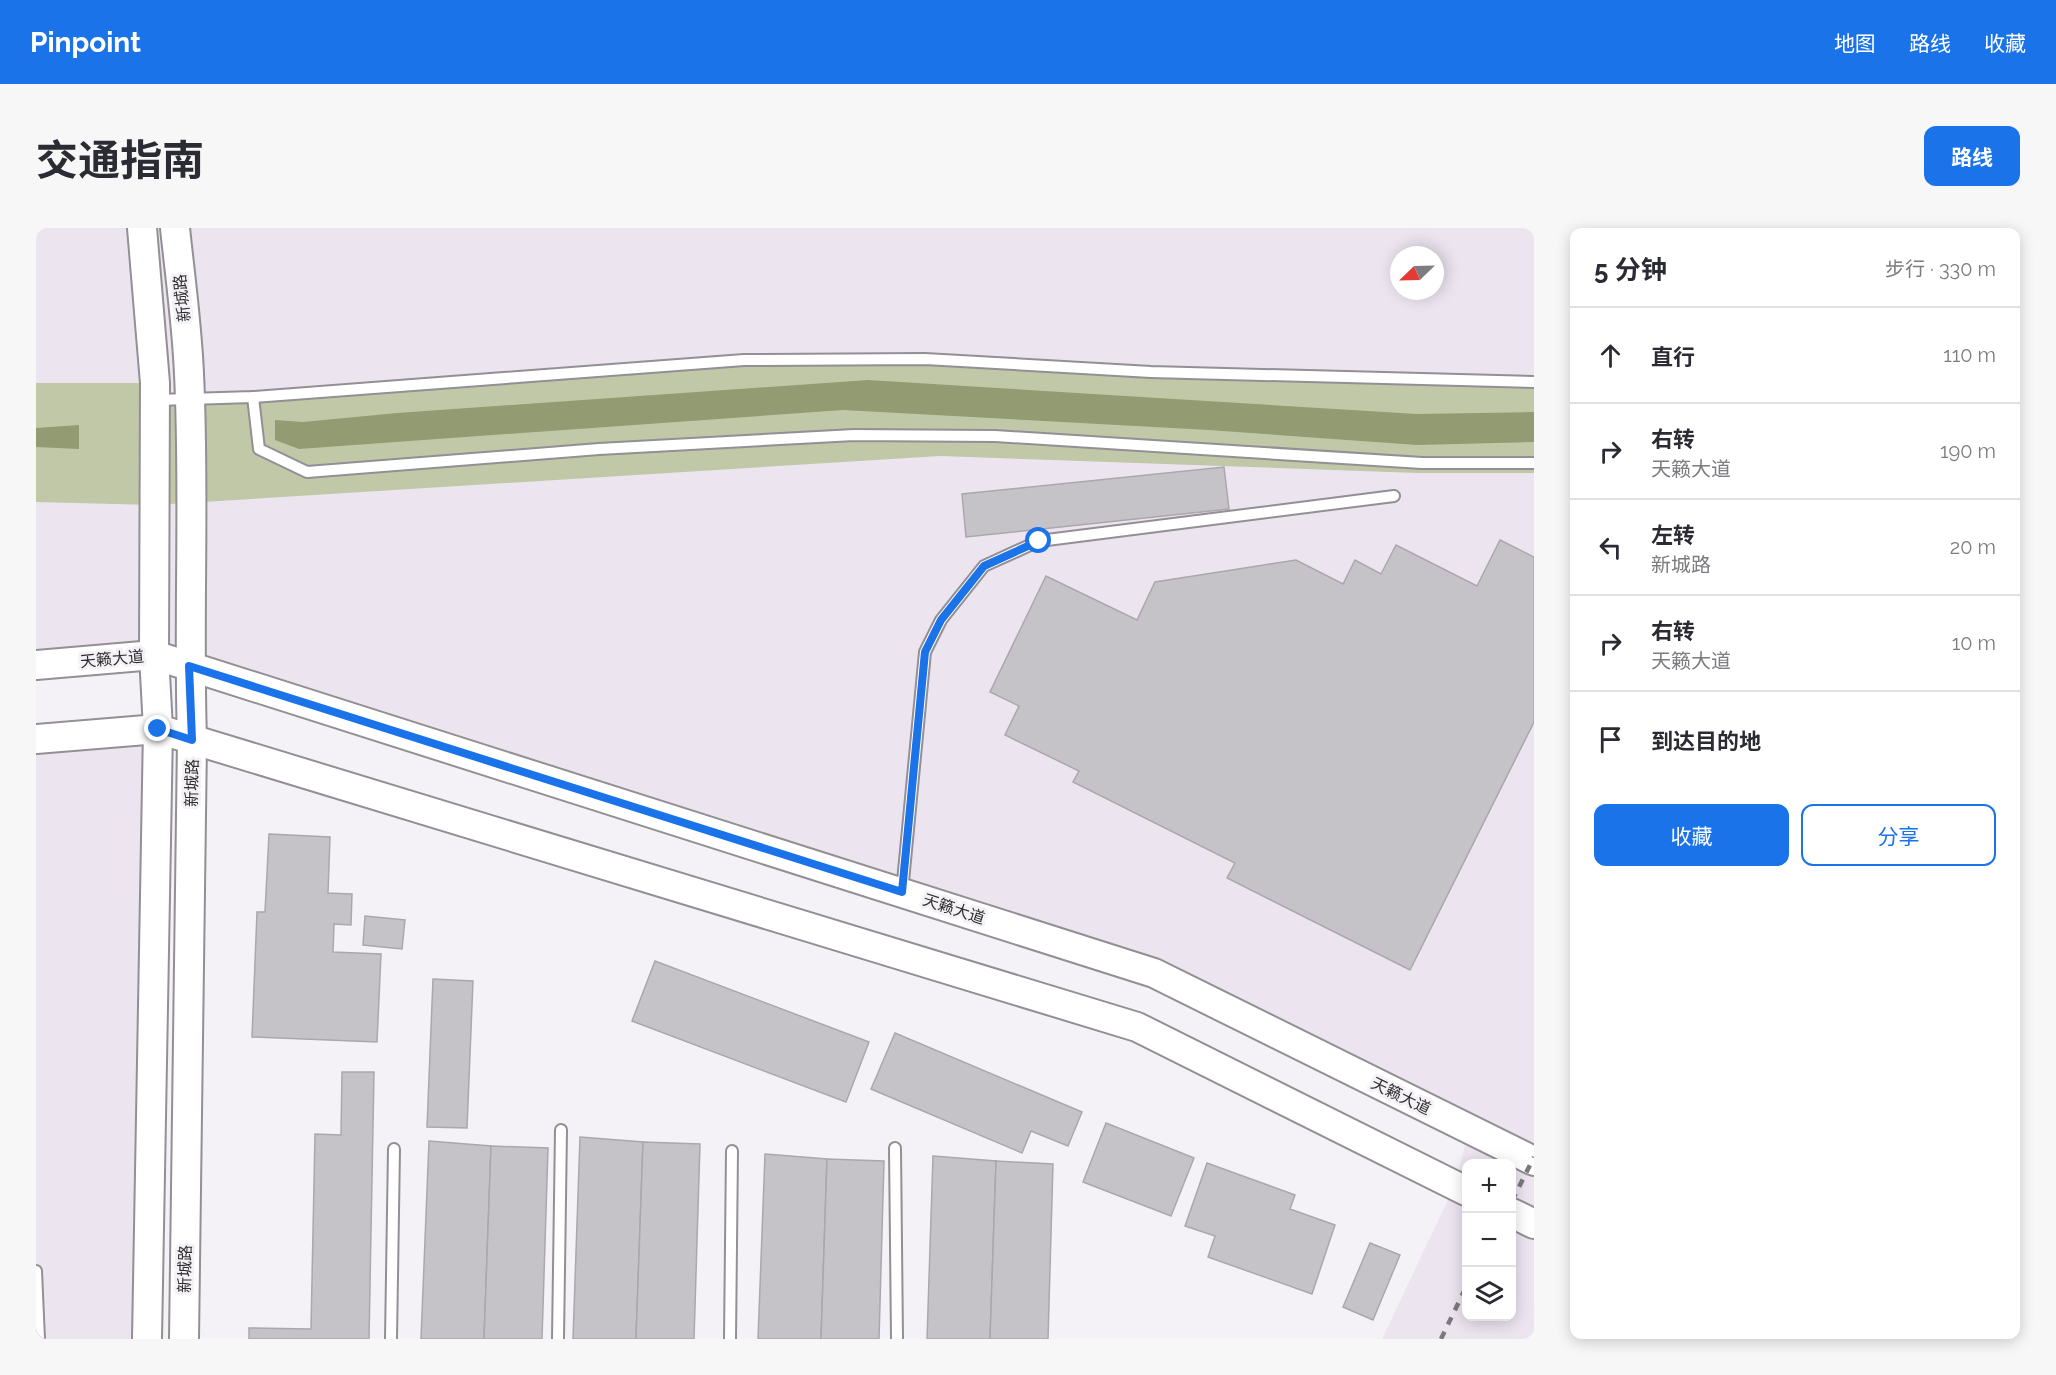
<!DOCTYPE html>
<html lang="zh">
<meta charset="utf-8">
<style>
:root{--surface:#fff;--page:#f7f7f7;--text:#2b2b33;--muted:#7c7c81;--line:#e1e1e2;--accent:#1a73e8}
body{margin:0;font-family:Raleway,"Noto Sans SC",sans-serif;background:var(--page);color:var(--text)}
.controls{position:absolute;right:18px;bottom:18px;display:grid;overflow:hidden;border-radius:12px;box-shadow:0 3px 15px #0003}
.controls button{width:54px;height:54px;display:grid;place-items:center;padding:0;border:0;border-bottom:2px solid var(--line);background:var(--surface);color:var(--text);font:30px sans-serif}
.compass{position:absolute;left:1354px;top:18px;width:54px;height:54px;border-radius:50%;background:var(--surface);box-shadow:0 3px 15px #0003;rotate:247deg}
.stop{position:absolute;width:18px;height:18px;margin:-14px;border:4px solid #1a73e8;border-radius:50%;background:#fff}
.stop.end{background:#1a73e8;border-color:#fff;box-shadow:0 2px 6px #0008}
.list{margin:0;padding:0;list-style:none}
h2{display:flex;justify-content:space-between;align-items:center;height:78px;margin:0;padding:0 24px;font-size:26px}
h2 small{font-size:20px;font-weight:400;color:var(--muted)}
.list li{display:grid;grid-template-columns:39px 1fr auto;gap:18px;align-items:center;box-sizing:border-box;height:96px;padding:0 24px;border-top:2px solid var(--line)}
.list b{display:block;font-size:22px;white-space:nowrap}
.list p{margin:0;font-size:20px;white-space:nowrap;color:var(--muted)}
.list em{font-size:20px;font-style:normal;color:var(--muted)}
.actions{display:flex;gap:12px;padding:18px 24px}
.actions a{flex:1;padding:14px 0;border:2px solid var(--accent);border-radius:12px;text-align:center;font-size:21px;color:var(--accent)}
.actions .main{background:var(--accent);color:#fff}
.icon{flex:none;width:33px;height:33px;fill:none;stroke:currentColor;stroke-width:2;stroke-linecap:round;stroke-linejoin:round}
.map{position:relative;flex:none;width:1498px;height:1111px;overflow:hidden;border-radius:12px}
header{display:flex;align-items:center;gap:36px;box-sizing:border-box;height:84px;padding:0 30px;background:var(--accent);color:#fff}
header strong{font-size:28px}
nav{display:flex;gap:33px;margin-inline-start:auto;font-size:21px}
.intro{display:flex;align-items:center;justify-content:space-between;box-sizing:border-box;height:144px;padding:0 36px}
h1{margin:0;font-size:42px}
.button{padding:15px 27px;border-radius:12px;background:var(--accent);color:#fff;font-size:21px;font-weight:700}
main{display:flex;gap:36px;padding:0 36px}
aside{flex:1;background:var(--surface);border-radius:12px;box-shadow:0 3px 15px #0003}
.map>svg:first-child{display:block}
.built{fill:#ece4ef;fill-rule:evenodd}
.green{fill:#c1c8a7}
.water{fill:#939b72}
.building{fill:#c6c3c8;stroke:#aba7ac;stroke-width:1.5}
.lines{fill:none;stroke-linecap:round;stroke-linejoin:round}
.lane-casing{stroke:#938f94;stroke-width:14}
.secondary-casing{stroke:#938f94;stroke-width:32}
.lane{stroke:#fff;stroke-width:10}
.secondary{stroke:#fff;stroke-width:28}
.rail{stroke:#7b797b;stroke-width:4.5;stroke-dasharray:8 8;stroke-linecap:butt}
.route{stroke:#1a73e8;stroke-width:8}
.labels{text-anchor:middle;dominant-baseline:central;stroke-width:6;stroke-linejoin:round;paint-order:stroke}
.street-label{font-size:16px;fill:#2f2e2f;stroke:#f5f2f7}
</style>
<header>
<strong>Pinpoint</strong>
<nav><a>地图</a><a>路线</a><a>收藏</a></nav>
</header>
<div class="intro"><h1>交通指南</h1><a class="button">路线</a></div>
<main>
<div class="map">
<svg width="1498" height="1111" viewBox="0 0 1498 1111">
<rect width="100%" height="100%" fill="#f5f2f7"/>
<g class="built">
<path d="M0 0H1498V1111H1346L1419 957 1433 901 1118 745 119 427 0 436ZM1363 27H1399V63H1363ZM1430 936H1476V1088H1430Z"/>
<path d="M122 501 111 1111H0V511Z"/>
</g>
<path class="green" d="M889 131 1498 155V245H1382L904 228 118 277 0 274V155H119V171L708 132Z"/>
<g class="water">
<path d="M832 152 1381 186 1498 184V214L1381 217 1173 202 807 182 263 221 239 212V192L267 194 361 185Z"/>
<path d="M43 197V221L0 219V200Z"/>
</g>
<g class="building">
<path d="M1188 239 1193 281 930 309 926 266Z"/>
<path d="M1464 312 1498 329V494L1374 742 1191 650 1199 635 1037 554 1043 543 969 507 983 478 954 464 1010 348 1101 392 1119 354 1260 332 1307 356 1319 332 1345 346 1360 317 1441 358Z"/>
<path d="M233 606 294 609 292 665 316 666 315 697 298 696 297 724 345 726 341 814 216 809 221 684H229Z"/>
<path d="M329 688 369 692 366 721 327 717Z"/>
<path d="M619 733 833 814 810 874 596 793Z"/>
<path d="M397 751 437 753 431 900 391 899Z"/>
<path d="M859 805 1046 884 1032 918 995 903 986 925 835 861Z"/>
<path d="M306 844H338L333 1111H213V1100L275 1101 279 906 305 907Z"/>
<path d="M1070 895 1158 930 1135 988 1047 954Z"/>
<path d="M544 909 607 914 600 1111H537Z"/>
<path d="M393 913 455 918 448 1111H385Z"/>
<path d="M607 914 664 916 658 1111H600Z"/>
<path d="M455 918 512 920 506 1111H448Z"/>
<path d="M729 926 791 931 785 1111H722Z"/>
<path d="M897 928 960 933 954 1111H891Z"/>
<path d="M791 931 848 933 843 1111H785Z"/>
<path d="M960 933 1017 936 1012 1111H954Z"/>
<path d="M1171 935 1259 967 1254 981 1299 997 1276 1066 1172 1029 1179 1008 1149 998Z"/>
<path d="M1334 1015 1364 1027 1337 1092 1307 1079Z"/>
</g>
<g class="lines">
<g class="lane-casing">
<g id="lane">
<path d="M217 169 223 221 271 244 563 221 818 207 959 208 1386 235H1498"/>
<path d="M120 172 217 169 708 132 889 131 1115 144 1498 154"/>
<path d="M866 664 889 424 905 392 948 338 1003 313 1358 268"/>
<path d="M859 920 861 1111"/>
<path d="M0 1043 3 1111"/>
<path d="M355 1111 358 921"/>
<path d="M522 1111 525 902"/>
<path d="M694 1111 696 923"/>
</g>
</g>
<g class="secondary-casing">
<g id="secondary">
<path d="M106 0 119 155 118 427 122 501 111 1111"/>
<path d="M139 0C144 48 151 97 153 146 159 268 152 390 156 512L148 1111"/>
<path d="M0 437 118 427 1118 745 1498 933"/>
<path d="M0 511 122 501 1101 799 1430 963"/>
<path d="M1476 985 1498 996"/>
</g>
</g>
<use href="#lane" class="lane"/>
<use href="#secondary" class="secondary"/>
<g class="rail">
<path d="M1476 973 1498 929"/>
<path d="M1405 1111 1430 1059"/>
</g>
</g>
<g class="lines">
<path class="route" d="M122 501 156 512 153 438 866 664 889 424 905 392 948 338 1003 313"/>
</g>
<g class="labels">
<g class="street-label">
<text transform="translate(146 70) rotate(-96)">新城路</text>
<text transform="translate(76 431) rotate(-5)">天籁大道</text>
<text transform="translate(156 555) rotate(-89)">新城路</text>
<text transform="translate(918 681) rotate(18)">天籁大道</text>
<text transform="translate(1365 868) rotate(26)">天籁大道</text>
<text transform="translate(149 1041) rotate(-89)">新城路</text>
</g>
</g>
</svg>
<div class="controls">
<button>+</button>
<button>−</button>
<button><svg class="icon" aria-label="layers" viewBox="0 0 24 24"><path d="M12 4l9 5-9 5-9-5zM3 14l9 5 9-5"/></svg></button>
</div>
<svg class="compass" viewBox="-18 -18 36 36"><path d="M0-13l5 13h-10z" fill="#e53935"/><path d="M0 13l5-13h-10z" fill="#7c7c81"/></svg>
<div class="stop" style="left:1003px;top:313px"></div>
<div class="stop end" style="left:122px;top:501px"></div>
</div>
<aside>
<h2>5 分钟<small>步行 · 330 m</small></h2>
<ul class="list">
<li><svg class="icon" aria-label="ahead" viewBox="0 0 24 24"><path d="M12 20V5M6 11l6-6 6 6"/></svg><div><b>直行</b></div><em>110 m</em></li>
<li><svg class="icon" aria-label="right" viewBox="0 0 24 24"><path d="M7 20v-9h11M14 6l5 5-5 5"/></svg><div><b>右转</b><p>天籁大道</p></div><em>190 m</em></li>
<li><svg class="icon" aria-label="left" viewBox="0 0 24 24"><path d="M17 20v-9H6M10 6l-5 5 5 5"/></svg><div><b>左转</b><p>新城路</p></div><em>20 m</em></li>
<li><svg class="icon" aria-label="right" viewBox="0 0 24 24"><path d="M7 20v-9h11M14 6l5 5-5 5"/></svg><div><b>右转</b><p>天籁大道</p></div><em>10 m</em></li>
<li><svg class="icon" aria-label="arrive" viewBox="0 0 24 24"><path d="M6 21V4h12l-3 4 3 4H6"/></svg><div><b>到达目的地</b></div></li>
</ul>
<div class="actions"><a class="main">收藏</a><a>分享</a></div>
</aside>
</main>
